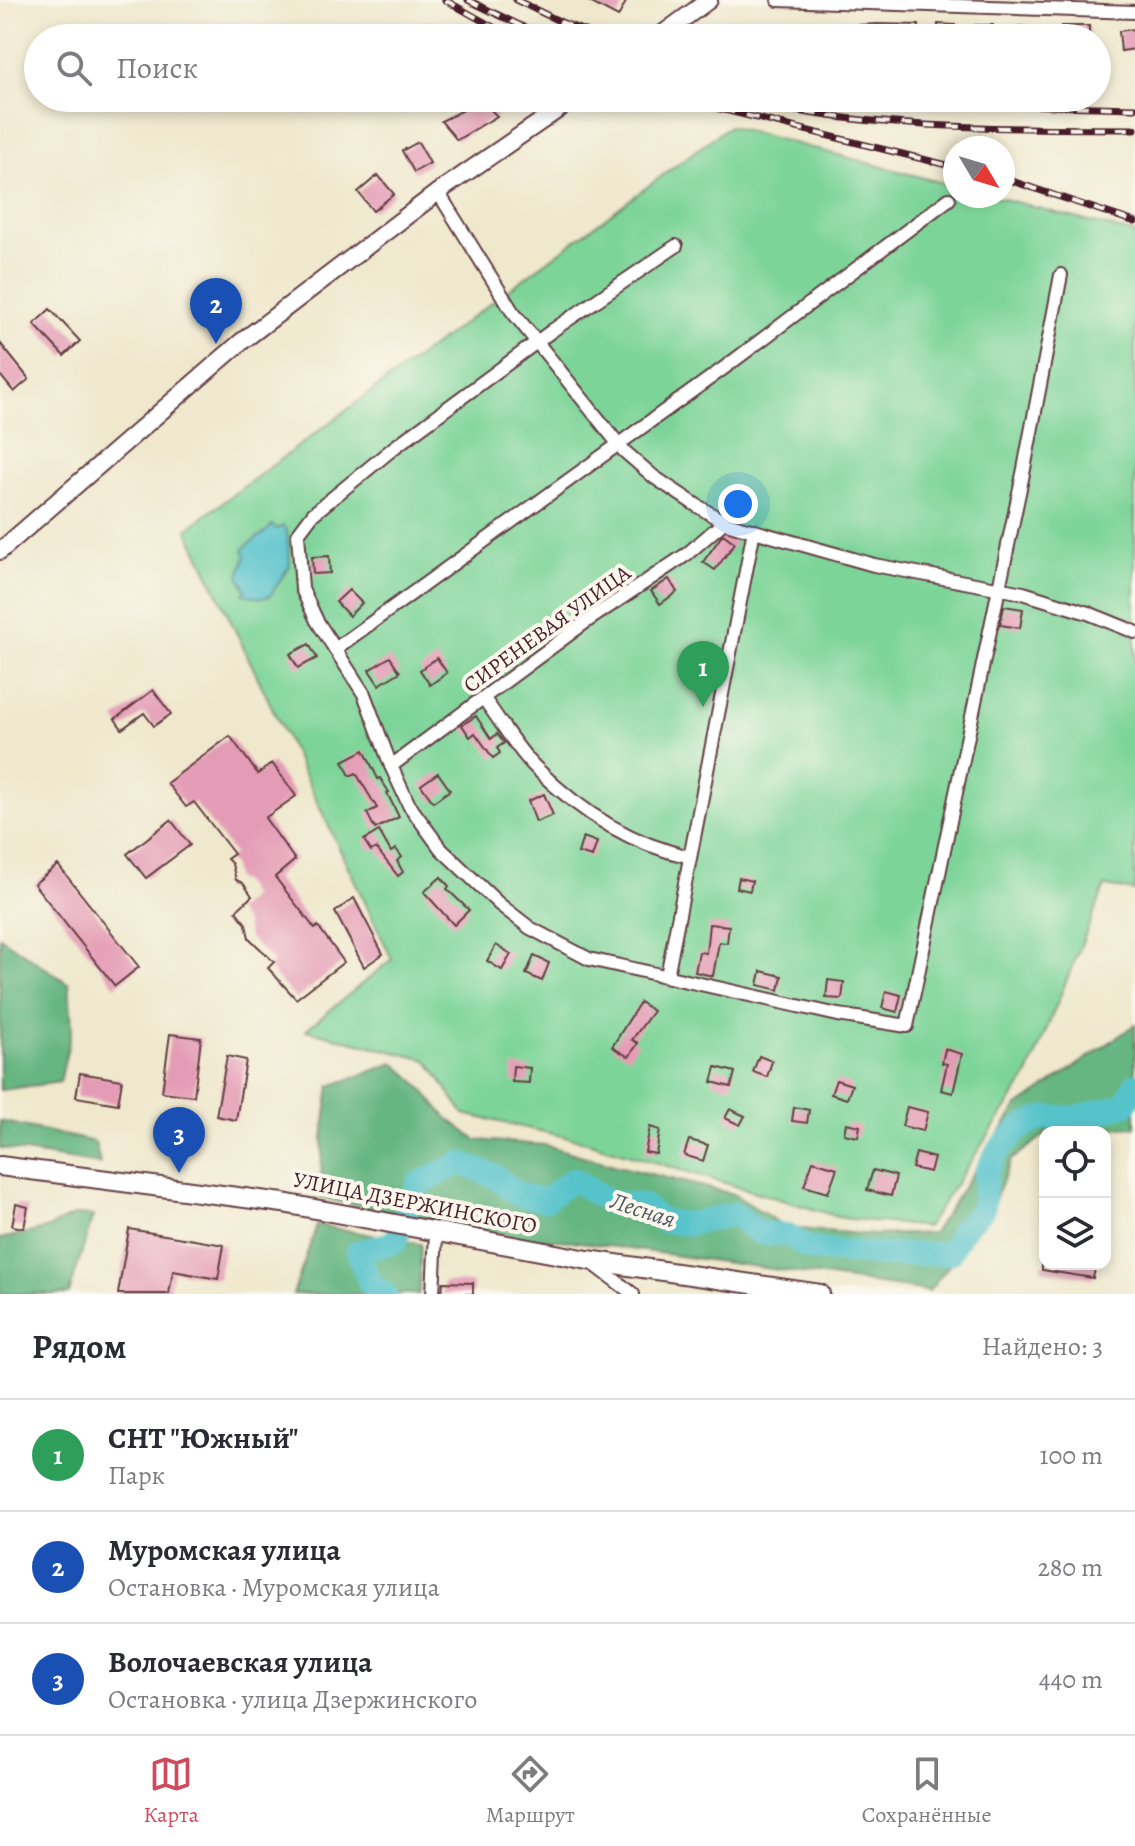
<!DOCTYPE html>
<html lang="ru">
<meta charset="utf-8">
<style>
:root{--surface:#fff;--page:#f2f2f3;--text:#2b2b33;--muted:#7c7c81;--line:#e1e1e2;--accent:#d1495b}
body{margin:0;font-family:Alegreya,serif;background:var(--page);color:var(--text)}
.controls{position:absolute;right:24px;bottom:24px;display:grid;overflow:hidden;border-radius:16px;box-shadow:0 4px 12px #0003}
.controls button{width:72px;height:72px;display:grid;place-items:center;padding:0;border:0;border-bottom:2px solid var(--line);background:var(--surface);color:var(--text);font:40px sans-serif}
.compass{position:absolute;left:943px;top:136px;width:72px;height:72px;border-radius:50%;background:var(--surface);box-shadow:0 4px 12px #0003;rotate:128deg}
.you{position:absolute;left:738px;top:504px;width:28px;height:28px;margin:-20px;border:6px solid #fff;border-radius:50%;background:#1a73e8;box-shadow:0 0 0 12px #1a73e833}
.badge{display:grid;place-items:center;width:52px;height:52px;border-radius:50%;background:var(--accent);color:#fff;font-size:26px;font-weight:700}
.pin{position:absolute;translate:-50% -66px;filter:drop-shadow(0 2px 4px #0008)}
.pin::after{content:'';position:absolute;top:42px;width:28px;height:24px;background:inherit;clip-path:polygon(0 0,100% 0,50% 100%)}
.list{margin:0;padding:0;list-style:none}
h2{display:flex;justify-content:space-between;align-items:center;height:104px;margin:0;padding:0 32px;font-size:34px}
h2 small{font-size:26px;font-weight:400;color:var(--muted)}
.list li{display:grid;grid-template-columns:52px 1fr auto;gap:24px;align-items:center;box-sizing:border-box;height:112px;padding:0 32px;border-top:2px solid var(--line)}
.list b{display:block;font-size:30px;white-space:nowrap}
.list p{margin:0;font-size:26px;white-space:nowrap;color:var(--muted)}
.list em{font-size:26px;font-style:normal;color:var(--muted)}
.icon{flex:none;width:44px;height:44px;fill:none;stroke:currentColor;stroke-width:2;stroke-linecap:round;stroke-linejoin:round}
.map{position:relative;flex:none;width:1135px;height:1294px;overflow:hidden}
.search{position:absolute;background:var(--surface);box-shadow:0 4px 12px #0003;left:24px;right:24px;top:24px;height:88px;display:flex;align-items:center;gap:20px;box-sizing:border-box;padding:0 28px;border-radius:44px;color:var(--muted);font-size:30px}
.sheet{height:440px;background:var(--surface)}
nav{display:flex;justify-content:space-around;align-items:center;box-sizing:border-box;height:112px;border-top:2px solid var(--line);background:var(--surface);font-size:22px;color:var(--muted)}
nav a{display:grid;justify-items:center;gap:4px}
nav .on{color:var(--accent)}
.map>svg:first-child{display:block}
.green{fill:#7dd499;stroke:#647a62;stroke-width:2}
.forest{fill:#66b681;stroke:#586a56;stroke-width:2}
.water{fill:#56c3cb;stroke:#50717b;stroke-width:2}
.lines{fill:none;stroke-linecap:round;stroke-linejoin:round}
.river{stroke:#56c3cb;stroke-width:24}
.building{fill:#e49cb6}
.minor-casing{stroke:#633d43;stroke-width:16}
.secondary-casing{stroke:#633d43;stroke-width:20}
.primary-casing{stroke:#633d43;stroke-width:22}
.minor{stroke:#fff;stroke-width:12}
.secondary{stroke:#fff;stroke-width:16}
.primary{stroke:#fff;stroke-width:18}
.rail-casing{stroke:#4a1f2b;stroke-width:7}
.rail{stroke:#fbf7ec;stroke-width:4;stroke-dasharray:12;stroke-linecap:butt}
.labels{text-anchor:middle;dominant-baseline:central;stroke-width:8;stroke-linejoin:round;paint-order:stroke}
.street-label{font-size:22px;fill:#4a1f2b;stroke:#fbf7ec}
.water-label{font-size:24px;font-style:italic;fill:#4e5863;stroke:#fbf7ec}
</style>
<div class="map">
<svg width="1135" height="1294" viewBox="0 0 1135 1294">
<rect width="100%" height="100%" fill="#fbf7ec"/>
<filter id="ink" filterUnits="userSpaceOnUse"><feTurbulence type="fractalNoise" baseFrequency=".0125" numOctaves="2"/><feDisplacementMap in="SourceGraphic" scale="16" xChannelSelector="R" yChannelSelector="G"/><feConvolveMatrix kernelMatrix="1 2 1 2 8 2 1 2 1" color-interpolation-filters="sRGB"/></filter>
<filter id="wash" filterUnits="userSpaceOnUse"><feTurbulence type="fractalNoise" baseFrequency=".006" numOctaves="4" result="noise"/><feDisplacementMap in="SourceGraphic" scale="32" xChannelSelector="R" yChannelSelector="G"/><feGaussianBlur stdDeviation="1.8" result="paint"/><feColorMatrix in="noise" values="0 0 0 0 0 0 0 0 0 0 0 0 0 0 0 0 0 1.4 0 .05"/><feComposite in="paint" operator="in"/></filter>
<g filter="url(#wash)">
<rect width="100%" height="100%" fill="#efe8cd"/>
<path class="green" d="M729 126 955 186V196H993L1135 234V891L1105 886 1027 1077 927 1227 843 1218 580 1140 464 1114 427 1060 306 1030 392 959 187 529Z"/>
<g class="forest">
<path d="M0 937 69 984 72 1028 60 1082 0 1090Z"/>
<path d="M1135 1025V1127L1054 1129 1045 1132V1135L1011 1160 989 1214 929 1291 573 1241 521 1238 320 1198 323 1137 330 1086 394 1063 416 1082 446 1117 476 1140 545 1145 617 1166 733 1194 787 1228 875 1235 933 1233 1017 1107Z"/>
<path d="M0 1121 95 1142 100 1164 0 1148Z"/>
<path d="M75 1215 93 1216 69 1294H0V1239L46 1229Z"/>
<path d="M317 1225 421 1244 419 1294H293Z"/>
</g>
<path class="water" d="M272 525 277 529 283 526 287 531 290 565 270 596 260 598 243 594 246 590 239 576 246 555 243 550C251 539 264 537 272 525Z"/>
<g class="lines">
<path class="river" d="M385 1294 370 1284 358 1252 395 1242 418 1184 461 1163 496 1177 519 1195 545 1200 573 1179 611 1203 642 1205 663 1221 689 1224 735 1214 759 1233 788 1235 810 1249 880 1255 950 1253 962 1230 983 1209 986 1172 998 1150 1018 1130 1041 1118 1077 1117 1125 1105 1135 1085"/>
</g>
<g id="blocks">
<g class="building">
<path d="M586 0H627L618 17Z"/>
<rect x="809" y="24" width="17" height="14"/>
<path d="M878 24 919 25V38H857V25Z"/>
<path d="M938 24 955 25 954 38H938Z"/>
<path d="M975 25H993V38H976Z"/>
<path d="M1019 26 1037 28 1035 38H1017Z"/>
<rect x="1061" y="26" width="28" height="12"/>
<path d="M1135 29V49L1121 51 1119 31Z"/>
<path d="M482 101 497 116 457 140 441 121Z"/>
<path d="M418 142 430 163 414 172 402 151Z"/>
<path d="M378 175 394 194 373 211 358 192Z"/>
<path d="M50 309 80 341 64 356 34 324Z"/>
<path d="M0 343 29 379 14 392 0 375Z"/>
<path d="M723 534 735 543 715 570 703 562Z"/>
<path d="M329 556 330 573 313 574 312 557Z"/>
<path d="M669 579 677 592 660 604 651 591Z"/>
<path d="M349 590 362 603 349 616 336 602Z"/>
<path d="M1004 606 1023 609 1020 628 1000 625Z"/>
<path d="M309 644 317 658 298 668 290 654Z"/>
<path d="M390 657 400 672 379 685 369 670Z"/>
<path d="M437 658 447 673 430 685 420 670Z"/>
<path d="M153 690 171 714 154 726 144 713 122 729 115 719Z"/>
<path d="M476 716 491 739 497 734 504 743 497 748 500 753 493 758 475 733 470 737 462 725Z"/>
<path d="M230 736 258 774 272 763 296 796 265 818 295 860 275 877 315 929 318 926 344 962 296 999 268 968 274 962 249 938 246 924 236 911 252 896 243 883 236 880 232 864 227 859 234 854 194 802 186 807 167 783Z"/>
<path d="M364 750 378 779 380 778 389 792 387 793 399 817 375 829 367 813 377 808 356 773 350 776 343 761Z"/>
<path d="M438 773 450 790 433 802 421 785Z"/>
<path d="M544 794 553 815 536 822 528 801Z"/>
<path d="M171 820 190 845 146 878 127 854Z"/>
<path d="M379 831 391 852 396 849 402 857 397 861 403 872 398 876 376 848 371 851 364 840Z"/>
<path d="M583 837 597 842 592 857 578 853Z"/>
<path d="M58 865 139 967 115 986 34 884Z"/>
<path d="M441 877 449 886 447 889 469 910 454 925 424 892Z"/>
<path d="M739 878 752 881 750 891 737 888Z"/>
<path d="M354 898 383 954 364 967 335 912Z"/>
<path d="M709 924 729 926 727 943 719 942 713 976 695 972 699 952 706 953Z"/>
<path d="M496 945 511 954 502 970 487 961Z"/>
<path d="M534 956 549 963 542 981 526 974Z"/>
<path d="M761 971 782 976 779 990 758 985Z"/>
<path d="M828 980 844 982 842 999 826 998Z"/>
<path d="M886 991 901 995 897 1012 882 1008Z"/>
<path d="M640 1002 653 1011 632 1040 638 1043 629 1057 612 1047Z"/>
<path d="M170 1034 201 1038 194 1096 162 1092Z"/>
<path d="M945 1049 962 1054 953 1093 941 1090 947 1064 942 1063Z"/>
<path d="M227 1056 246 1060 236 1120 216 1116Z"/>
<path d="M759 1056 772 1061 767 1077 753 1072Z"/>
<path d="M513 1066 530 1068 529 1083 512 1082Z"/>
<path d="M716 1067 735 1072 731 1087 712 1082Z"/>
<path d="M80 1073 122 1080 118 1104 76 1097Z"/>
<path d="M836 1080 852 1085 847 1099 831 1094Z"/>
<path d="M794 1107 809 1110 807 1123 792 1121Z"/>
<path d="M907 1107 928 1112 923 1131 902 1126Z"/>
<path d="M730 1109 745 1116 740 1125 725 1118Z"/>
<path d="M846 1123 860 1126 858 1137 844 1134Z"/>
<path d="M650 1127 660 1130 656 1154 645 1152Z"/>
<path d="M689 1140 708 1145 703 1161 684 1155Z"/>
<path d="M916 1153 934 1158 930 1172 912 1168Z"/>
<path d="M813 1161 837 1168 828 1193 804 1186Z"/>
<path d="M873 1170 896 1176 891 1196 867 1190Z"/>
<path d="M16 1204 28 1207 24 1228 12 1226Z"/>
<path d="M129 1229 224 1245 218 1279 173 1271 169 1294H118Z"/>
<path d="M1042 1264H1096L1093 1278 1042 1270Z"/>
<path d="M443 1282 473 1283V1294H442Z"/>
</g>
</g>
</g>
<g filter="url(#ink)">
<use href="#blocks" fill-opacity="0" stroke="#633d43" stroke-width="2"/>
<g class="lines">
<g class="minor-casing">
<g id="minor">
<path d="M778 0 1135 12"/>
<path d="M438 192 512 311 624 451 654 477 696 505 724 522 740 527 874 565 1023 593 1088 613 1135 632"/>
<path d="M676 246 553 330 396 446 313 514 298 534 302 589 317 621 364 694 391 766 409 805 441 849 499 904 530 928 589 959 838 1015 907 1026 1024 469 1061 275"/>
<path d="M335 649 724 368 949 199"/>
<path d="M484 699C500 720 517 750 536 768 579 811 630 844 690 857"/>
<path d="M391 766 587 621 687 554 724 522"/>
<path d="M667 976 754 530"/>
<path d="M591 1262 633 1294"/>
<path d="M433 1294 436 1233"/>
</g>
</g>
<g class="secondary-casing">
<g id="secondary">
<path d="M657 38 709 0"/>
<path d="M0 551 241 342 438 192 575 98"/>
</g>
</g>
<g class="primary-casing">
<path id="primary" d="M0 1166 283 1203 588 1260 820 1294"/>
</g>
<use href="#minor" class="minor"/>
<use href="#secondary" class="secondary"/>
<use href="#primary" class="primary"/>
<g class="rail-casing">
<g id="rail">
<path d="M445 0 513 38"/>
<path d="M468 0 546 38"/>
<path d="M516 0 561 22 603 38"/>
<path d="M676 98 955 167"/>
<path d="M735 98C865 131 1002 128 1135 129"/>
<path d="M860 98 907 102 1135 108"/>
<path d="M1003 178 1135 222"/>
</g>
</g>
<use href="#rail" class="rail"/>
</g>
</g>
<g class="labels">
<g class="street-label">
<text transform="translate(547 629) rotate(-36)">СИРЕНЕВАЯ УЛИЦА</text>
<text transform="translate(415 1203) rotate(11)">УЛИЦА ДЗЕРЖИНСКОГО</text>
</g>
<g class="water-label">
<text transform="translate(643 1210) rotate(18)">Лесная</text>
</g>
</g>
</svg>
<div class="controls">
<button><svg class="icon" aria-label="locate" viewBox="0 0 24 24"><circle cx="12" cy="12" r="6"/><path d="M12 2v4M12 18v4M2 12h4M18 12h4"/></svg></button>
<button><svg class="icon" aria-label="layers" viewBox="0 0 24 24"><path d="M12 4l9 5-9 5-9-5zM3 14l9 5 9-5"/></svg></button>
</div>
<svg class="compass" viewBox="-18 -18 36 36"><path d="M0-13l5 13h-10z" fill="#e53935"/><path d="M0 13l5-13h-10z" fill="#7c7c81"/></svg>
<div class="you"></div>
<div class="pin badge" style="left:703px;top:707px;background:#2e9e5b">1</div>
<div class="pin badge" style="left:216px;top:344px;background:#1a4fb4">2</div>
<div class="pin badge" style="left:179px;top:1173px;background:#1a4fb4">3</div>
<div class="search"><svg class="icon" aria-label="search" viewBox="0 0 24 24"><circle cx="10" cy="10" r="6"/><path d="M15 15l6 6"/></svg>Поиск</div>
</div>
<section class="sheet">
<h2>Рядом<small>Найдено: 3</small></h2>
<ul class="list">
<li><span class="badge" style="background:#2e9e5b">1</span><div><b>СНТ &quot;Южный&quot;</b><p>Парк</p></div><em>100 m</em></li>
<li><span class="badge" style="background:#1a4fb4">2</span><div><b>Муромская улица</b><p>Остановка · Муромская улица</p></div><em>280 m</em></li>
<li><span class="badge" style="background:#1a4fb4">3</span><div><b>Волочаевская улица</b><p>Остановка · улица Дзержинского</p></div><em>440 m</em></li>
</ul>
</section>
<nav>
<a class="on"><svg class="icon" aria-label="map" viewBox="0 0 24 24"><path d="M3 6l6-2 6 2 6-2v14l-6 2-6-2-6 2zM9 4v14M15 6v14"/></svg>Карта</a>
<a><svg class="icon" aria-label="directions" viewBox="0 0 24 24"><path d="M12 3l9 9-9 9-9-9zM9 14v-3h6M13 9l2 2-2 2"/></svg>Маршрут</a>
<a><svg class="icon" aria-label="saved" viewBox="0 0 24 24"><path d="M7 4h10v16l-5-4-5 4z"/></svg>Сохранённые</a>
</nav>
